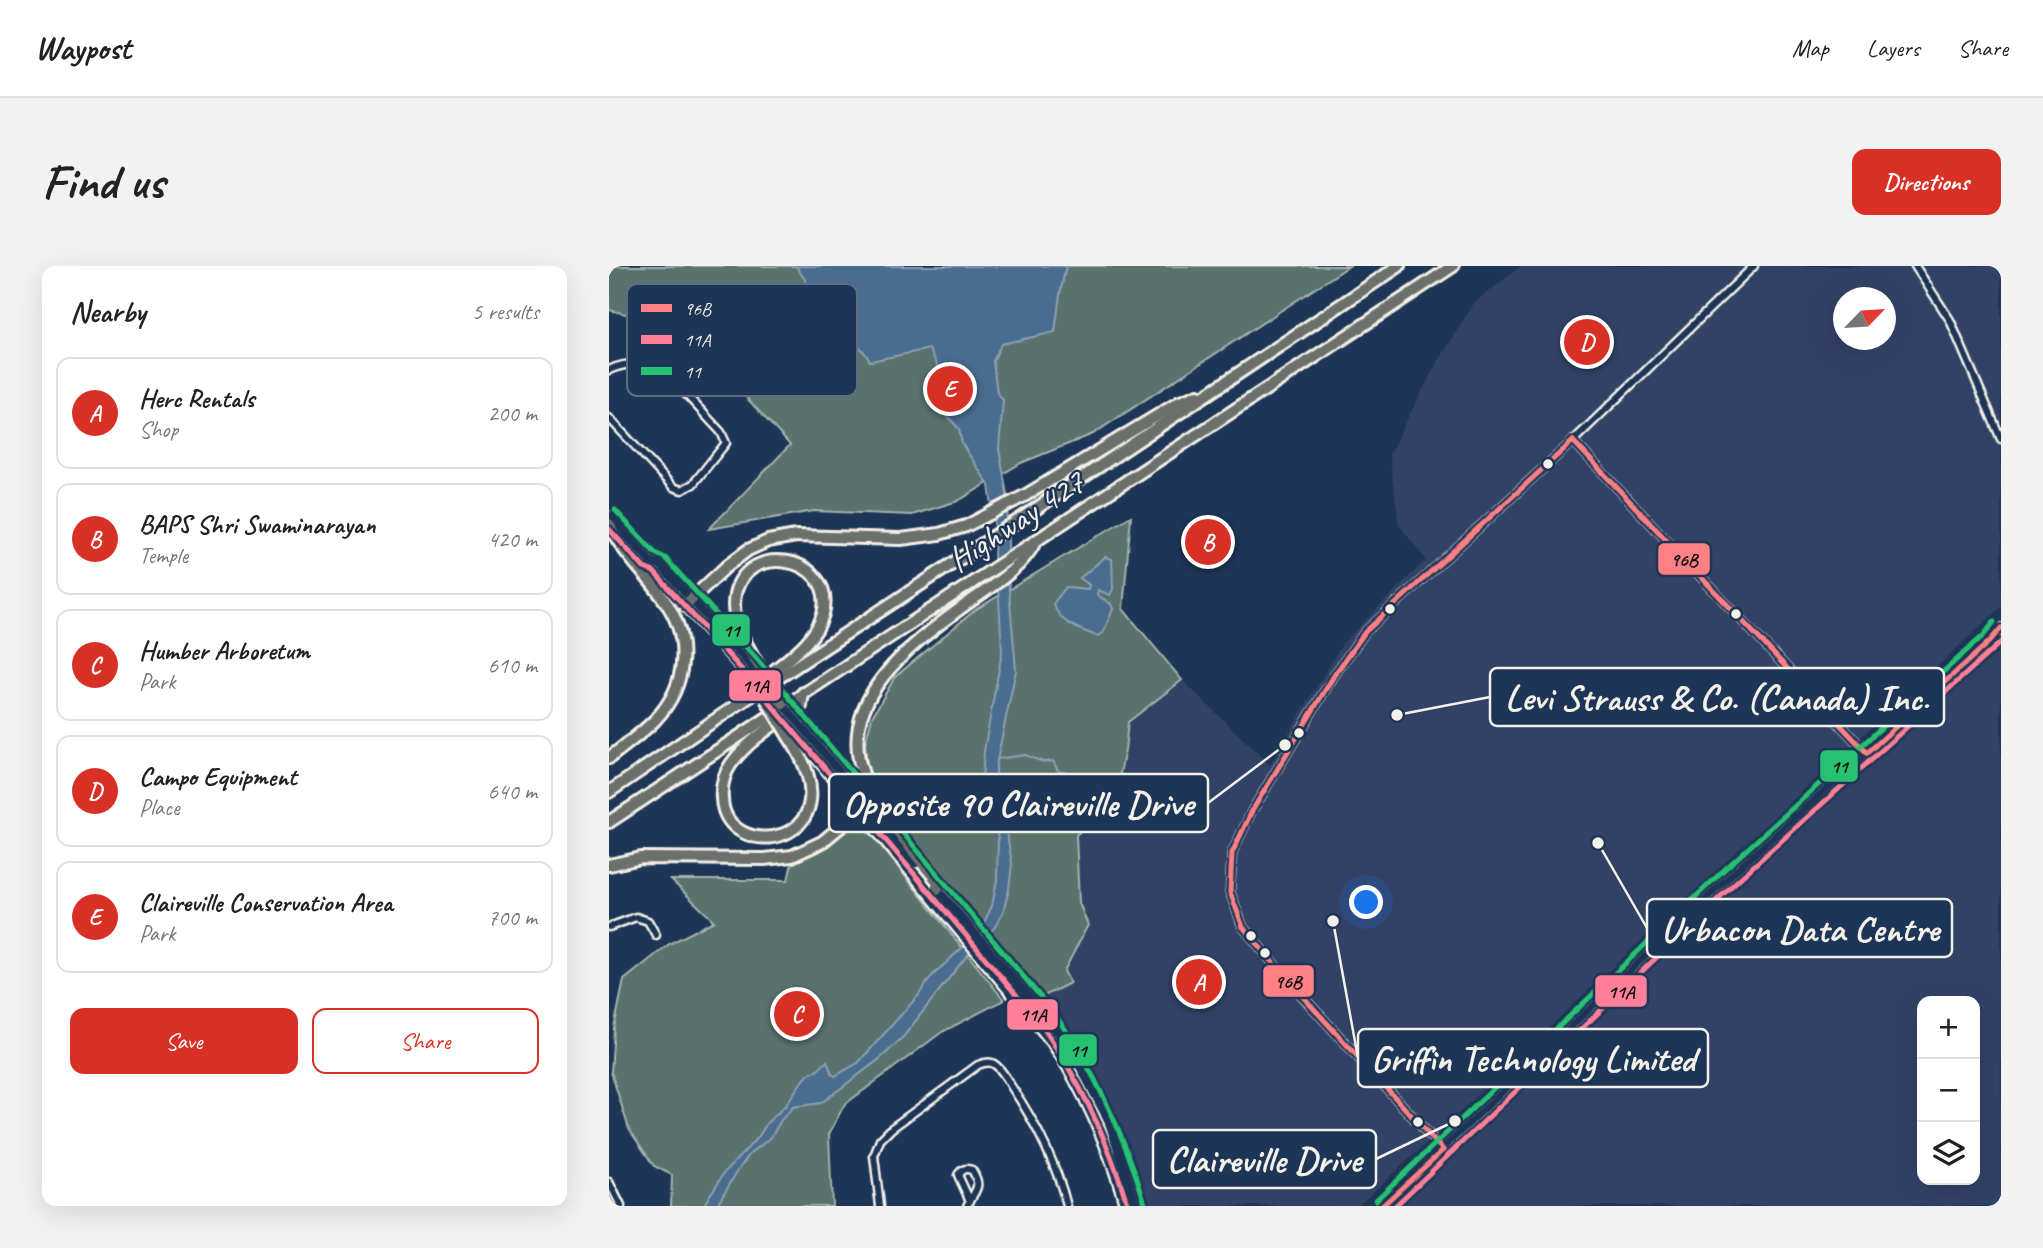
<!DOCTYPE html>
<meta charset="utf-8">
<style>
:root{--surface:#fff;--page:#f2f2f2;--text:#222;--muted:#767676;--line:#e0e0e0;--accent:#d93025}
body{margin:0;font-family:Caveat,sans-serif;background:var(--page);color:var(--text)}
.controls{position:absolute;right:21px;bottom:21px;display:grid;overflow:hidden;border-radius:14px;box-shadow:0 7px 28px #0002}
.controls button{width:63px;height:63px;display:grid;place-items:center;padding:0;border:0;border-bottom:2px solid var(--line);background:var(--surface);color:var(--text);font:35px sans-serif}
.compass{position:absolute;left:1224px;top:21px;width:63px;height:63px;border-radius:50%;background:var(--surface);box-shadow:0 7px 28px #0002;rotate:65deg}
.you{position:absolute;left:758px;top:637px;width:24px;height:24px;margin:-18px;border:5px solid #fff;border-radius:50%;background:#1a73e8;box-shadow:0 0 0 10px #1a73e833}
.badge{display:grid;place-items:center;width:46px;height:46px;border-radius:50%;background:var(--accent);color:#fff;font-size:23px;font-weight:700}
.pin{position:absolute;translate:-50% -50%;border:4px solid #fff;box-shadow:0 2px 7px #0006}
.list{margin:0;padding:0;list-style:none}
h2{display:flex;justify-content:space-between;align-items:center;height:91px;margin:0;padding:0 28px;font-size:30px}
h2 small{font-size:23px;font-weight:400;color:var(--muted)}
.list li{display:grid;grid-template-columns:46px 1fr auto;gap:21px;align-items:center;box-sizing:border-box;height:112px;margin:0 14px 14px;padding:0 14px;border:2px solid var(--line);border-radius:14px}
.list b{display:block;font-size:26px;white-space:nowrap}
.list p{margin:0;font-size:23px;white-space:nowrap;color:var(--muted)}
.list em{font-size:23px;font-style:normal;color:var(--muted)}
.actions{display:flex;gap:14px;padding:21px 28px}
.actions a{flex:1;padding:16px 0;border:2px solid var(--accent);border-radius:14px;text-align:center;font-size:24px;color:var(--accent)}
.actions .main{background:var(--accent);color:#fff}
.icon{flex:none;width:38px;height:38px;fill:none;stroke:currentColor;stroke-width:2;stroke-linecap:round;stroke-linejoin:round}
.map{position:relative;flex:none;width:1392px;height:940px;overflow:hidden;border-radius:14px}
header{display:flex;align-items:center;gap:42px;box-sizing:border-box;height:98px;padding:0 35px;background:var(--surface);border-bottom:2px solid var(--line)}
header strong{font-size:33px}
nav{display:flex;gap:38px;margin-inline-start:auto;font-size:24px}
.intro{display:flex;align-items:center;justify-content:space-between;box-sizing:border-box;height:168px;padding:0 42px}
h1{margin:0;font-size:49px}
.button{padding:18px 32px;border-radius:14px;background:var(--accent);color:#fff;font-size:24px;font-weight:700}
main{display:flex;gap:42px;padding:0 42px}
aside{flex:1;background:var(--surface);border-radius:14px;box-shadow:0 7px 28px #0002}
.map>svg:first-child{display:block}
.built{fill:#314366;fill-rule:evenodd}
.green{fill:#5a726e;stroke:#a7b2ab;stroke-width:2}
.water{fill:#486c8f;stroke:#8da1b3;stroke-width:2}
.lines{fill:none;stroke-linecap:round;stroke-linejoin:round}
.stream{stroke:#8da1b3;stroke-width:2}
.minor-casing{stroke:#f4f1e8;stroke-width:11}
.tertiary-casing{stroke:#f4f1e8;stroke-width:12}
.secondary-casing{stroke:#f4f1e8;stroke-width:13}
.motorway-casing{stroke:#f4f1e8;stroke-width:16}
.minor{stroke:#1d3557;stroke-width:6}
.tertiary{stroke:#1d3557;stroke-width:7}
.secondary{stroke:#1d3557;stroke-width:8}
.motorway{stroke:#6c706d;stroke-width:10}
.secondary-bridge-casing{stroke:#f4f1e8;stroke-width:13;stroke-linecap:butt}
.motorway-bridge-casing{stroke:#f4f1e8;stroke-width:16;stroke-linecap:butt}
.secondary-bridge{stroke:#1d3557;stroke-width:8}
.motorway-bridge{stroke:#6c706d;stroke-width:10}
.bus-1-casing{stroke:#1d3557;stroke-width:10}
.bus-2-casing{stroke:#1d3557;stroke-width:10}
.bus-3-casing{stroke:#1d3557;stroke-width:10}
.bus-1{stroke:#ff8084;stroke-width:5}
.bus-2{stroke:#ff8098;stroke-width:5}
.bus-3{stroke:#26c172;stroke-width:5}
.bus-dot{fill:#f4f1e8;stroke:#1d3557;stroke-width:2.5}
.labels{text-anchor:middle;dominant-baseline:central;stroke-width:5;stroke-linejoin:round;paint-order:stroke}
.street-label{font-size:35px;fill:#f4f1e8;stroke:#1d3557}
.key{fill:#1d3557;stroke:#5e6d82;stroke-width:2}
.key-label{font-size:19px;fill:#f4f1e8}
.leader{fill:none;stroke:#f4f1e8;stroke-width:2.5}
.callout-dot{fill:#f4f1e8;stroke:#1d3557;stroke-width:2.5}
.callout{fill:#1d3557;stroke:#f4f1e8;stroke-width:2.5}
.callout-label{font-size:37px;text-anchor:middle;font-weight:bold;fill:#f4f1e8}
.line-badge{stroke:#1d3557;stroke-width:2.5}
.pale-badge-label{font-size:19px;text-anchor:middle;font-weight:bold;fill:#111}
</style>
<header>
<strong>Waypost</strong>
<nav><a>Map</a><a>Layers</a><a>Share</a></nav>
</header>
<div class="intro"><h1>Find us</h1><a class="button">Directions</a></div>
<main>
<aside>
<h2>Nearby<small>5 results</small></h2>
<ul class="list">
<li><span class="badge">A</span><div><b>Herc Rentals</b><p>Shop</p></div><em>200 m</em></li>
<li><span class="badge">B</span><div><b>BAPS Shri Swaminarayan</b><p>Temple</p></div><em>420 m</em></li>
<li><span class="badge">C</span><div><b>Humber Arboretum</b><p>Park</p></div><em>610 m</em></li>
<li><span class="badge">D</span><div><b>Campo Equipment</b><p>Place</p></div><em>640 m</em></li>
<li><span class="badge">E</span><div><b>Claireville Conservation Area</b><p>Park</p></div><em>700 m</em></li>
</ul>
<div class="actions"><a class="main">Save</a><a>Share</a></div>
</aside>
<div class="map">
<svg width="1392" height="940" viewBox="0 0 1392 940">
<rect width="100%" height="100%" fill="#1d3557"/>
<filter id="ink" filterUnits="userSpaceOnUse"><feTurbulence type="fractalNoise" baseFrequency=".0143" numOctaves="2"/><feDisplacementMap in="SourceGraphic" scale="14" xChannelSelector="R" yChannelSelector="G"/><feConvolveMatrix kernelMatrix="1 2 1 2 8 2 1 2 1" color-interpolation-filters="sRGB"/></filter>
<g filter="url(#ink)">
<g class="built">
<path d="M912 0H1392V341L1007 698 827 869 748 940H539L517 872 498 828 470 780 433 731 461 717 455 705 479 659 470 637 467 569 506 532 519 456 573 414 661 499 733 378 817 294 790 259 780 188 824 104 865 37ZM1234 32H1276V74H1234Z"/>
<path d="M1392 376V940H785L1385 384ZM1313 735H1366V914H1313Z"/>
</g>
<g class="green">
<path d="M0 0H740L484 168 412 197 349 235 303 249 205 245 100 263 181 179 88 78 77 62 0 44Z"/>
<path d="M522 250 514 343 573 414 519 456 516 484 506 532 467 569 470 637 479 659 455 705 461 717 433 731 318 597 287 554 259 507 256 478 263 451 286 411 366 344Z"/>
<path d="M241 561H252L263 569 395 734 333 766 235 839 220 868 223 940H62L63 909 45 900 20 863 2 806 5 762 15 714 60 678 105 655 62 614H179L183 597 213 584Z"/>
</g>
<g class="water">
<path d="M187 0H457L451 28 446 66 392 78 384 95 388 127 394 134 390 183 398 228 400 326 407 404 387 499V509L403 597 400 623 394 646 386 661 356 692 294 771 272 792 212 837 184 841 172 854 162 871 141 888 129 904 107 940H94L115 907 150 870 158 857 177 839 191 818 200 808 208 805 218 795 223 808 226 810 249 797 309 730 323 710 371 665 383 640 388 614 389 572 373 514 375 485 393 386 390 332 385 293 386 262 380 219 353 178 350 163 331 141C340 122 330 100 320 83L261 95C256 83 245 77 236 67 217 46 202 23 187 0Z"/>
<path d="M496 291 503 293 504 323 501 329 489 324 488 329 502 338 504 343 494 367 488 370C469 363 452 358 444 338L457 321 479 323 480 319 471 312Z"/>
</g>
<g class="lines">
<path class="stream" d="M388 493 416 489 434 496 444 495 449 505 474 510"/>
<g class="minor-casing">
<g id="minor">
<path d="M1306 0 1341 54 1392 173"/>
<path d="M0 104C20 95 40 96 58 108L112 166 117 177 84 218 73 224 64 221 0 152"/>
<path d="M964 175 1258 487"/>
<path d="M0 661 27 651 39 655 47 669"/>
<path d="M834 884 675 710 634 661 621 626 623 587 643 545 726 408 756 366 964 175 1145 0"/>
<path d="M0 916 12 940"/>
<path d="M271 940 265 890 271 874 283 862 369 799C374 797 380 795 385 798 392 802 398 813 402 820 427 857 447 897 458 940"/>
<path d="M358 940C366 923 374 922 363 904 356 902 353 903 349 909L361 935"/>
</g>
</g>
<g class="tertiary-casing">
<path id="tertiary" d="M773 940 1123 608 1381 375 1392 362"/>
</g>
<g class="secondary-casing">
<g id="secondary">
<path d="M0 250 41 295 43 303 133 403"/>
<path d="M41 295 50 298 60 309 140 398"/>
<path d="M194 462 307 597"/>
<path d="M186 467 442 776C477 827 499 881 516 940"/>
<path d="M327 621 438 752 468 795 499 854 528 940"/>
</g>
</g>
<g class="motorway-casing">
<g id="motorway">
<path d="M0 258C12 285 37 308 54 332 83 371 79 419 46 454 32 468 15 480 0 492"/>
<path d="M76 339 119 299 139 284 159 275 187 270 292 273 330 268 357 260 417 229 569 137 589 129"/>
<path d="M146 394C137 377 125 359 125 339 126 272 229 287 214 348 206 378 173 396 153 415"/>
<path d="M180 471C253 580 116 600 113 533 112 521 115 508 122 498 140 473 168 457 192 440L194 427"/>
<path d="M0 526 131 437 419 248 790 0"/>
<path d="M0 556 844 0"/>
<path d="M0 599 32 592 155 593 183 590 213 576 258 539"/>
<path d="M328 623 330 617C307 590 266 541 254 508 227 432 303 378 356 339 381 321 412 304 426 276"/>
</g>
</g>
<use href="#minor" class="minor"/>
<use href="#tertiary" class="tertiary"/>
<use href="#secondary" class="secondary"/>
<use href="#motorway" class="motorway"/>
<g class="secondary-bridge-casing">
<g id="secondary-bridge">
<path d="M140 398 154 414"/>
<path d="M133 403 160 436"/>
<path d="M171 435 194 462"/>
<path d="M173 451 186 467"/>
</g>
</g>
<g class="motorway-bridge-casing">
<g id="motorway-bridge">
<path d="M146 394 174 438"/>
<path d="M157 433 180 471"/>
</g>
</g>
<use href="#secondary-bridge" class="secondary-bridge"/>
<use href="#motorway-bridge" class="motorway-bridge"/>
<g class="bus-1-casing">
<g id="bus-1">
<path d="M964 175 1258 487"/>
<path d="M1258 487 1381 375 1392 362"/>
<path d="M834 884 675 710 634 661 621 626 623 587 643 545 726 408 756 366 964 175"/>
<path d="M773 940 834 884"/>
</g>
</g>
<g class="bus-2-casing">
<g id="bus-2">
<path d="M0 263 35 302 45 306 133 404 431 757C471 814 499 874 519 940"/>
<path d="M786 940 1129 614 1392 376"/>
</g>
</g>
<g class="bus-3-casing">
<g id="bus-3">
<path d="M6 244 46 287 56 292 147 392 445 747C487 806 515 869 536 937"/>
<path d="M767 934 1117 602 1375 369 1385 356"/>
</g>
</g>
<use href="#bus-1" class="bus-1"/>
<use href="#bus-2" class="bus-2"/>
<use href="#bus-3" class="bus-3"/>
</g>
</g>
<g class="bus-dot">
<circle cx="939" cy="198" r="6"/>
<circle cx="781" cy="343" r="6"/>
<circle cx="1127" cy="348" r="6"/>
<circle cx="690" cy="467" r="6"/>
<circle cx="642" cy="670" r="6"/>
<circle cx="656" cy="687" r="6"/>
<circle cx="809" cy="856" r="6"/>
</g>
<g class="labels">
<g class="street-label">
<text transform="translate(407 255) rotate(-33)">Highway 427</text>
</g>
</g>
<rect x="18" y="18" width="230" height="112" rx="10" class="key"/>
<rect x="32" y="38" width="31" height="8" fill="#ff8084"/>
<rect x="32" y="69" width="31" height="9" fill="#ff8098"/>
<rect x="32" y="101" width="31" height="8" fill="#26c172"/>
<g class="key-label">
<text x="75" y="49">96B</text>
<text x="75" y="80">11A</text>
<text x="75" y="112">11</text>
</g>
<path class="leader" d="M788 449L881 431M676 479L599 537M989 577L1038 662M724 655L749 792M846 855L767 893"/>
<g class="callout-dot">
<circle cx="788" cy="449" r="7"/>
<circle cx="676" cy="479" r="7"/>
<circle cx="989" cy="577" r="7"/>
<circle cx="724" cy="655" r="7"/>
<circle cx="846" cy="855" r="7"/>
</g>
<g class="callout">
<rect x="881" y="402" width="454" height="58" rx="7"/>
<rect x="220" y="508" width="379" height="58" rx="7"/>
<rect x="1038" y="633" width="305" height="58" rx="7"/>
<rect x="749" y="763" width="350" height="58" rx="7"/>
<rect x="544" y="864" width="223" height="58" rx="7"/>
</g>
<g class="callout-label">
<text x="1108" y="444">Levi Strauss &amp; Co. (Canada) Inc.</text>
<text x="409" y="550">Opposite 90 Claireville Drive</text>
<text x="1191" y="675">Urbacon Data Centre</text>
<text x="924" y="805">Griffin Technology Limited</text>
<text x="655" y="906">Claireville Drive</text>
</g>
<g class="line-badge">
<rect x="1048" y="276" width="54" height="34" rx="7" fill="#ff8084"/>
<rect x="102" y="347" width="40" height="34" rx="7" fill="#26c172"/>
<rect x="119" y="403" width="54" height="33" rx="7" fill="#ff8098"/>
<rect x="1210" y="483" width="40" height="34" rx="7" fill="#26c172"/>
<rect x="653" y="698" width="53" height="34" rx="7" fill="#ff8084"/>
<rect x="985" y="708" width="54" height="34" rx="7" fill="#ff8098"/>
<rect x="397" y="732" width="53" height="33" rx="7" fill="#ff8098"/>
<rect x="449" y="767" width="40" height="34" rx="7" fill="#26c172"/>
</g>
<g class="pale-badge-label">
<text x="1075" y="300">96B</text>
<text x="122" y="371">11</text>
<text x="146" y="426">11A</text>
<text x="1230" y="507">11</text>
<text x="679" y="722">96B</text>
<text x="1012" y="732">11A</text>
<text x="424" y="755">11A</text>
<text x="469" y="791">11</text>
</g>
</svg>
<div class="controls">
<button>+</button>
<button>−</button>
<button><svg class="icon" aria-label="layers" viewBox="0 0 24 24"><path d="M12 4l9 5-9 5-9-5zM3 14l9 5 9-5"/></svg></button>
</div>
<svg class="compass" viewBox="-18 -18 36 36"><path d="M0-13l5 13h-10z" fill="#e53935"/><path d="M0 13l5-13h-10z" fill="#767676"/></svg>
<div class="you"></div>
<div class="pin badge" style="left:590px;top:716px">A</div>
<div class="pin badge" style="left:599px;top:276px">B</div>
<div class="pin badge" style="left:188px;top:748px">C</div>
<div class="pin badge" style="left:978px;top:76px">D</div>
<div class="pin badge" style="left:341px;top:123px">E</div>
</div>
</main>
